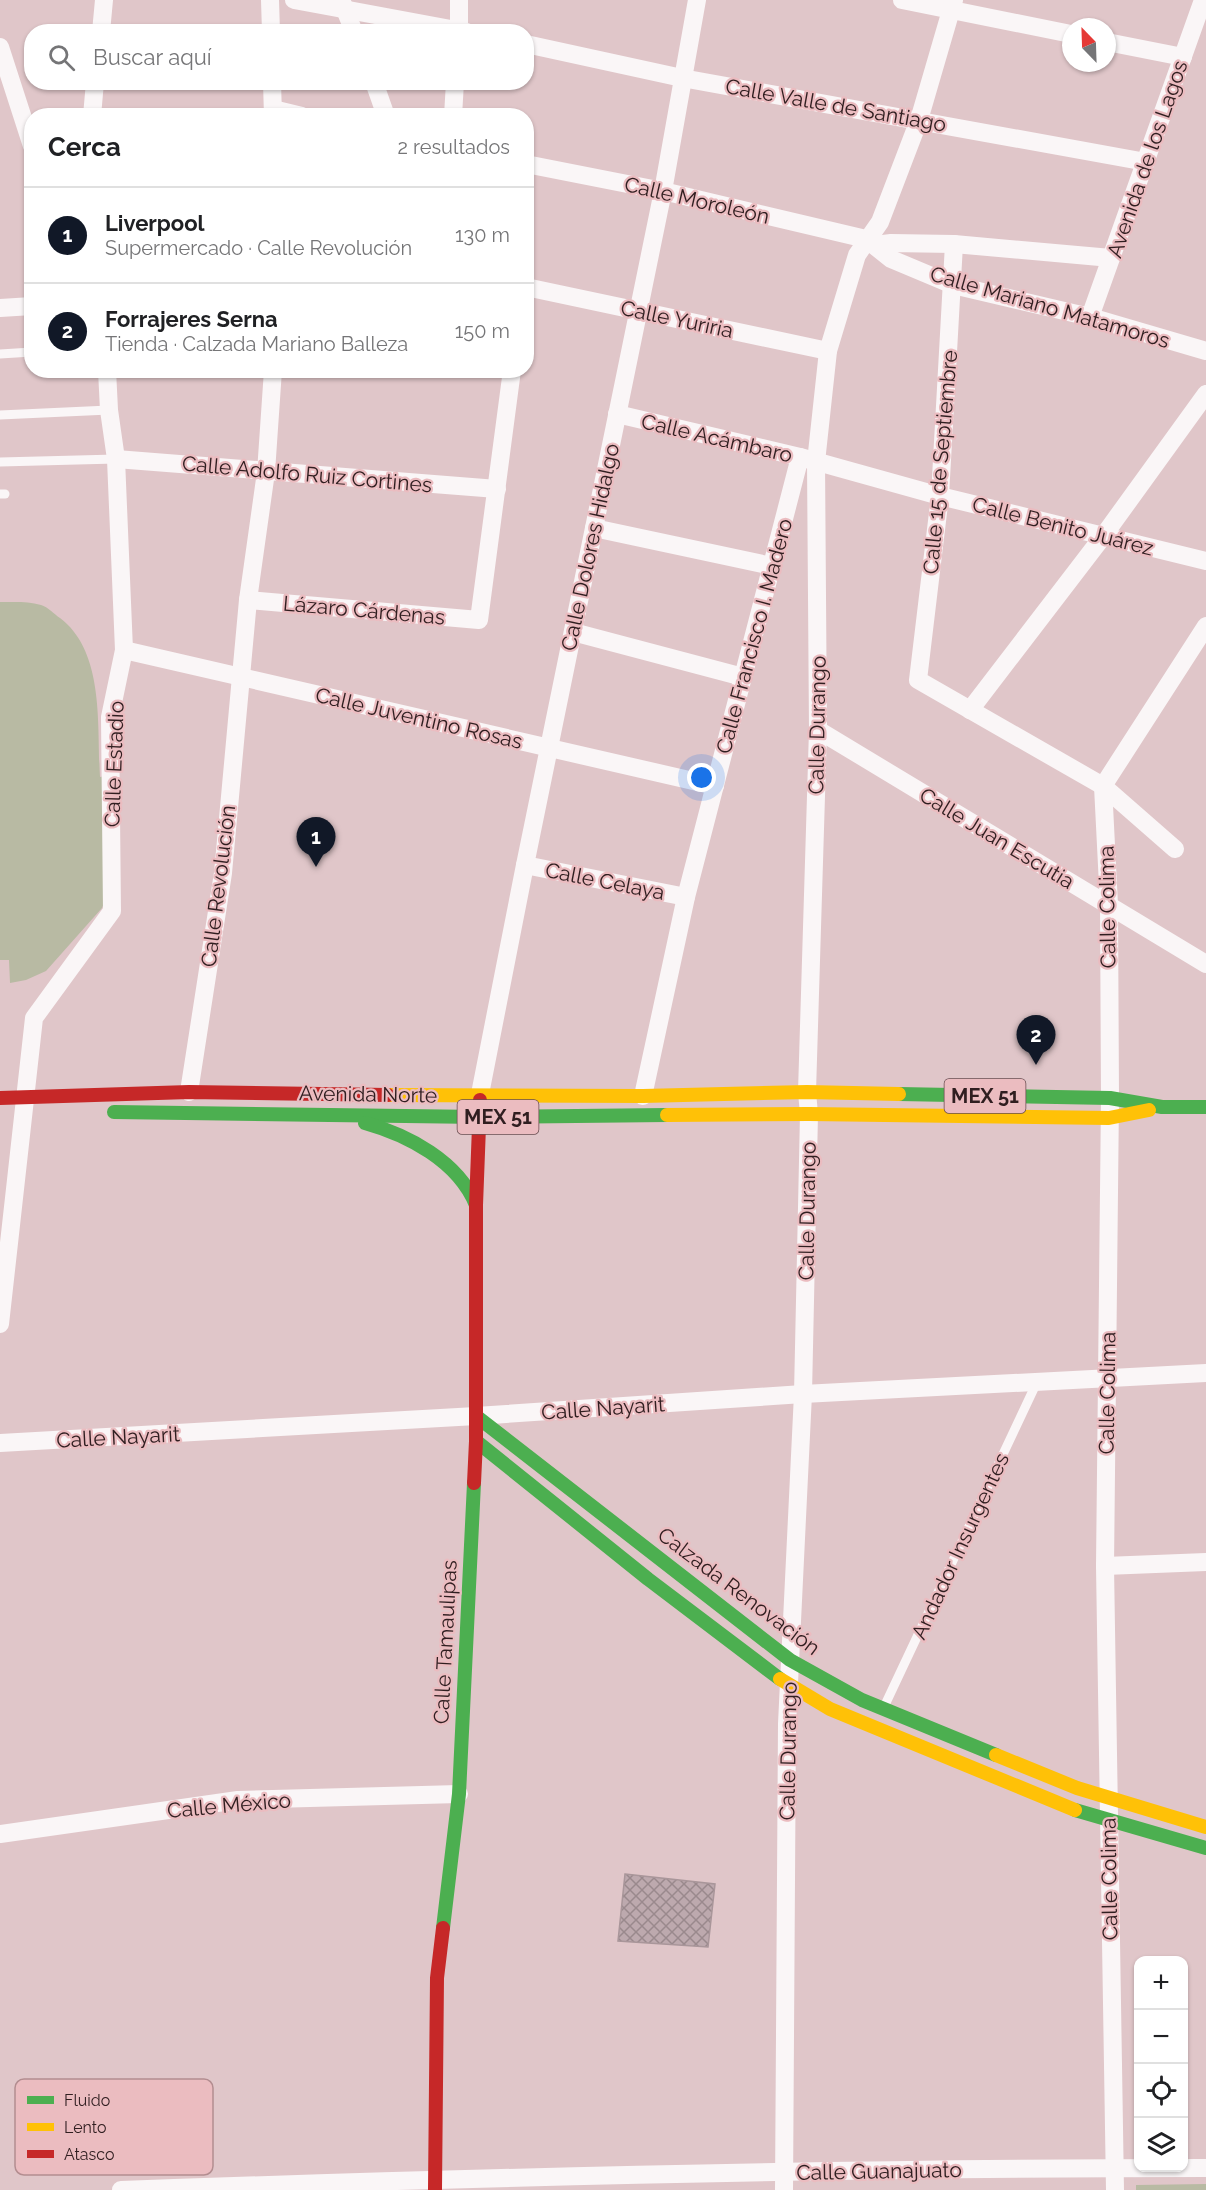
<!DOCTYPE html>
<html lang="es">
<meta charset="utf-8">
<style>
:root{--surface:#fff;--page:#f6f6f6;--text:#202124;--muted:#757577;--line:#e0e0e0;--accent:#111827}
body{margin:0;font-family:Raleway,sans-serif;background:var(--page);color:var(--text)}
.controls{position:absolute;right:18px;bottom:18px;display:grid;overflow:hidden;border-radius:12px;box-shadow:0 2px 4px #0004}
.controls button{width:54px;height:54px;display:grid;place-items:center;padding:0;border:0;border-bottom:2px solid var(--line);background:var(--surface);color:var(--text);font:30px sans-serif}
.compass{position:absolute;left:1062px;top:18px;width:54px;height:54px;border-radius:50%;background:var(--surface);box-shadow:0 2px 4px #0004;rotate:337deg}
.you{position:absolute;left:702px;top:778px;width:21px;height:21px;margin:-15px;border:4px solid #fff;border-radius:50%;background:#1a73e8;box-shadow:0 0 0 9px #1a73e833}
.badge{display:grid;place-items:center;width:39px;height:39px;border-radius:50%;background:var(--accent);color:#fff;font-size:20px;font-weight:700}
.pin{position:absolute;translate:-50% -50px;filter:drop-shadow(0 2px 3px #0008)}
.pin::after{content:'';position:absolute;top:32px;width:21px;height:18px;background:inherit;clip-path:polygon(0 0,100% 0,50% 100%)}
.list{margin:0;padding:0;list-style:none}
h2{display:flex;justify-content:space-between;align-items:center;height:78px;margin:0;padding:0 24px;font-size:26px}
h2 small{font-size:20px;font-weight:400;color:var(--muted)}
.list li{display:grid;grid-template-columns:39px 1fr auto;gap:18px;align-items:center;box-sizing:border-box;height:96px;padding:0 24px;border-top:2px solid var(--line)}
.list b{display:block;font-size:22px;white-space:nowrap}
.list p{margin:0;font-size:20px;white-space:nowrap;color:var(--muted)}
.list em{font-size:20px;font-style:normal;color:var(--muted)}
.icon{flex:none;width:33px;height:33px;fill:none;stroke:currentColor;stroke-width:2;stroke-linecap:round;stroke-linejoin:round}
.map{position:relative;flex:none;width:1206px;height:2190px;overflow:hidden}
.search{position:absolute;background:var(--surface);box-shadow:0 2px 4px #0004;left:24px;top:24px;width:510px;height:66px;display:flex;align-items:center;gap:15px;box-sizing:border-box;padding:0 21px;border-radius:24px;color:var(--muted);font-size:22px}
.panel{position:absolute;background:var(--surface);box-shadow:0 2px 4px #0004;left:24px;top:108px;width:510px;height:270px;border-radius:24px}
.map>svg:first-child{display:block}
.green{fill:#b8baa3}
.park{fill:url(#park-crowns)}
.building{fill:url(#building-cross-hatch);stroke:#a9969a;stroke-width:1.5}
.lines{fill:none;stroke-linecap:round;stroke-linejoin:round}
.lane{stroke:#faf6f7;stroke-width:9}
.street{stroke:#faf6f7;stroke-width:18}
.fast{stroke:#4caf50;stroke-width:14}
.slow{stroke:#ffc107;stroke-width:14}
.jam{stroke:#c62828;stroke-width:14}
.labels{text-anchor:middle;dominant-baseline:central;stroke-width:4.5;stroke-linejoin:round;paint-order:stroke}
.shield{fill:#ebbcc0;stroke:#684d50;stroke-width:1.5}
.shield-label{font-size:20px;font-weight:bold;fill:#301e20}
.street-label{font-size:21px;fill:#301e20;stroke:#ebbcc0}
.key{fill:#ebbcc0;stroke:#b38d90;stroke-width:1.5}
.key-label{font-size:16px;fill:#301e20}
</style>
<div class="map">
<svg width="1206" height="2190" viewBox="0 0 1206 2190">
<defs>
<pattern id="park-crowns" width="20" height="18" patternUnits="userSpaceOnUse" patternTransform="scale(1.5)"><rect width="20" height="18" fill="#b8baa3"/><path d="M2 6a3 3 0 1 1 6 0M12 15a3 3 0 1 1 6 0" fill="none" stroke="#9e9f8c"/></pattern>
<pattern id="building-cross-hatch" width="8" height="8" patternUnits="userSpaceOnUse" patternTransform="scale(1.5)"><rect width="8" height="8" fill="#bda9ae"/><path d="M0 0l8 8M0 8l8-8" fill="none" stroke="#9a898d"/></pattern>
</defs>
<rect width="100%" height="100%" fill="#e0c6c9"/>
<path class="green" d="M0 602C14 602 28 601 41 605 48 607 54 614 60 618 105 652 97 726 100 777L105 776 110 889 102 908 46 971 26 980 10 983 9 960H0Z"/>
<path class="park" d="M1206 2184V2190H1136V2185Z"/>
<path class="building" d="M625 1874 715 1884 708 1947 618 1941Z"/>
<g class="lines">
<g class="lane">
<path d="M0 354 32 352"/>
<path d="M0 415 109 410"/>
<path d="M0 462 116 459"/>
<path d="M0 494H5"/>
<path d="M884 1707 1037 1382"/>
</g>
<g class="street">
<path d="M270 0 271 32"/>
<path d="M294 0 467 32"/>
<path d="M902 0 1071 34"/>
<path d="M342 2 354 32"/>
<path d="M101 32 104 0"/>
<path d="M459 32V0"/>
<path d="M1107 42 1183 57"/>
<path d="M526 44 682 78 1146 162"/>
<path d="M0 47 32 146"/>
<path d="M272 82 273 116"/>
<path d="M374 82 386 116"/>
<path d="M273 109 302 116"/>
<path d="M92 116 95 82"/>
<path d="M453 116 455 82"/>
<path d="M526 164 663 191 866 239 891 259 953 285 1090 317 1206 351"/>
<path d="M954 244 940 496 918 680 1103 786 1175 849"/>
<path d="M875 245 891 243 954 244 1111 258"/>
<path d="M526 287 828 351"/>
<path d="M0 308 32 306"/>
<path d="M1090 317 1203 0"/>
<path d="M617 414 800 457 940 496 1206 561"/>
<path d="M116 459 497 489"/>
<path d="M594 528 772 566"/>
<path d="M248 600 479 620 512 370"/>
<path d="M573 632 743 677"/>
<path d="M124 650 715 786"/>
<path d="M970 710 1104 535 1206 394"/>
<path d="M818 730 1206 964"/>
<path d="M525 865 686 897"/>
<path d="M189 1092 223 873 248 600 266 472 273 370"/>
<path d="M480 1094 525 865 663 191 697 0"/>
<path d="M643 1096 686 897 800 457"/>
<path d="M0 1324 34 1018 112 911 110 717 124 650 116 459 109 410 107 370"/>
<path d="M0 1443 476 1416 803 1394 1206 1373"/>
<path d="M1105 1566 1206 1562"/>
<path d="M0 1834 238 1800 459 1794"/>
<path d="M121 2190C483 2177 844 2168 1206 2168"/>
<path d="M784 2190 787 1724 803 1394 809 1114 807 1092 818 730 816 462 828 351 857 255 880 222 919 120 954 0"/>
<path d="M1115 2190 1105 1566 1110 1098 1109 905 1103 786 1206 626"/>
</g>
<g class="fast">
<path d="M899 1094 1110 1098 1162 1107H1206"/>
<path d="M114 1112 480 1117 667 1115"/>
<path d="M365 1123C408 1135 458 1161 476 1205"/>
<path d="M476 1416 790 1660 862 1700 996 1755"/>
<path d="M476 1441 648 1579 780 1679"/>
<path d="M1075 1810 1206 1848"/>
<path d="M443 1928 459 1794 474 1483"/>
</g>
<g class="slow">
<path d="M388 1095 643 1096 807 1092 899 1094"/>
<path d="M667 1115 809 1114 1109 1118 1149 1110"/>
<path d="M780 1679 830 1709 1075 1810"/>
<path d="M996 1755 1077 1788 1206 1827"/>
</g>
<g class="jam">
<path d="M0 1098 189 1092 388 1095"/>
<path d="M474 1483 476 1441V1205L480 1100"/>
<path d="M435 2190 437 1978 443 1928"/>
</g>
</g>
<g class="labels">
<g class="shield">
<rect x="944.5" y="1079" width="81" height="34" rx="4.5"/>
<rect x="457.5" y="1100" width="81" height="34" rx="4.5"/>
</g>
<g class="shield-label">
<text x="985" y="1096">MEX 51</text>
<text x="498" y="1117">MEX 51</text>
</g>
<g class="street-label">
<text transform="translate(836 105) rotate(10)">Calle Valle de Santiago</text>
<text transform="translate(1147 159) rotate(-71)">Avenida de los Lagos</text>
<text transform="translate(697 200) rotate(13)">Calle Moroleón</text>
<text transform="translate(1050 307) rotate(16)">Calle Mariano Matamoros</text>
<text transform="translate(677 319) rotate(12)">Calle Yuriria</text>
<text transform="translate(717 438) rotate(13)">Calle Acámbaro</text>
<text transform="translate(940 462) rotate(-85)">Calle 15 de Septiembre</text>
<text transform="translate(307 474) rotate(5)">Calle Adolfo Ruiz Cortines</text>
<text transform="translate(1063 526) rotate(14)">Calle Benito Juárez</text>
<text transform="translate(590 547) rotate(-78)">Calle Dolores Hidalgo</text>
<text transform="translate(364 610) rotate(5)">Lázaro Cárdenas</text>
<text transform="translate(754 636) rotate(-75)">Calle Francisco I. Madero</text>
<text transform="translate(419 718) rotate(13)">Calle Juventino Rosas</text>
<text transform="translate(817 725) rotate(-89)">Calle Durango</text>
<text transform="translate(114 764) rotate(-88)">Calle Estadio</text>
<text transform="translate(997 838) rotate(31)">Calle Juan Escutia</text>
<text transform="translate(605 881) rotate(11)">Calle Celaya</text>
<text transform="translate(218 886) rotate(-83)">Calle Revolución</text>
<text transform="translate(1107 907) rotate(-91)">Calle Colima</text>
<text transform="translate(368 1094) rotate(1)">Avenida Norte</text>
<text transform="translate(807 1211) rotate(-89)">Calle Durango</text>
<text transform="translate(1107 1393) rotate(-89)">Calle Colima</text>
<text transform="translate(603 1408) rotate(-4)">Calle Nayarit</text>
<text transform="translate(118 1437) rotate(-3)">Calle Nayarit</text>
<text transform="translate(960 1546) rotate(-65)">Andador Insurgentes</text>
<text transform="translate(739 1591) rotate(37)">Calzada Renovación</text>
<text transform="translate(445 1642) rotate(-87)">Calle Tamaulipas</text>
<text transform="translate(788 1751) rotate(-89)">Calle Durango</text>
<text transform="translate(229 1805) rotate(-5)">Calle México</text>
<text transform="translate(1109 1879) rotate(-91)">Calle Colima</text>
<text transform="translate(879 2171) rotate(-1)">Calle Guanajuato</text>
</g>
</g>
<rect x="15" y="2079" width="198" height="96" rx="9" class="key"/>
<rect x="27" y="2096" width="27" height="8" fill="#4caf50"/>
<rect x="27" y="2123" width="27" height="8" fill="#ffc107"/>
<rect x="27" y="2150" width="27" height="8" fill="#c62828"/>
<g class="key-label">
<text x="64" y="2106">Fluido</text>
<text x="64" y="2133">Lento</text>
<text x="64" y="2160">Atasco</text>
</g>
</svg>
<div class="controls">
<button>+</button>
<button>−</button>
<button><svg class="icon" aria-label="locate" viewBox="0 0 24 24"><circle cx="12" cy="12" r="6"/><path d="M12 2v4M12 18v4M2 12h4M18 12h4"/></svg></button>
<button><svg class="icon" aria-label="layers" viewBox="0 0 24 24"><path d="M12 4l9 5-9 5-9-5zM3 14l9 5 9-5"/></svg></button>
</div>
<svg class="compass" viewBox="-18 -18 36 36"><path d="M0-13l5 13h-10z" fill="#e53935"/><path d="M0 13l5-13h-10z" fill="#757577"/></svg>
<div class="you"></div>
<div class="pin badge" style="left:316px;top:867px">1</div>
<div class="pin badge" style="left:1036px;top:1065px">2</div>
<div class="search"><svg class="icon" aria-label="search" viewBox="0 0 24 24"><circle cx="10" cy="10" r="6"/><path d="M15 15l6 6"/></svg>Buscar aquí</div>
<section class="panel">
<h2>Cerca<small>2 resultados</small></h2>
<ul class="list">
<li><span class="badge">1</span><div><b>Liverpool</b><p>Supermercado · Calle Revolución</p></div><em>130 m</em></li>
<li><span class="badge">2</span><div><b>Forrajeres Serna</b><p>Tienda · Calzada Mariano Balleza</p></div><em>150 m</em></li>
</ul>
</section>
</div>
